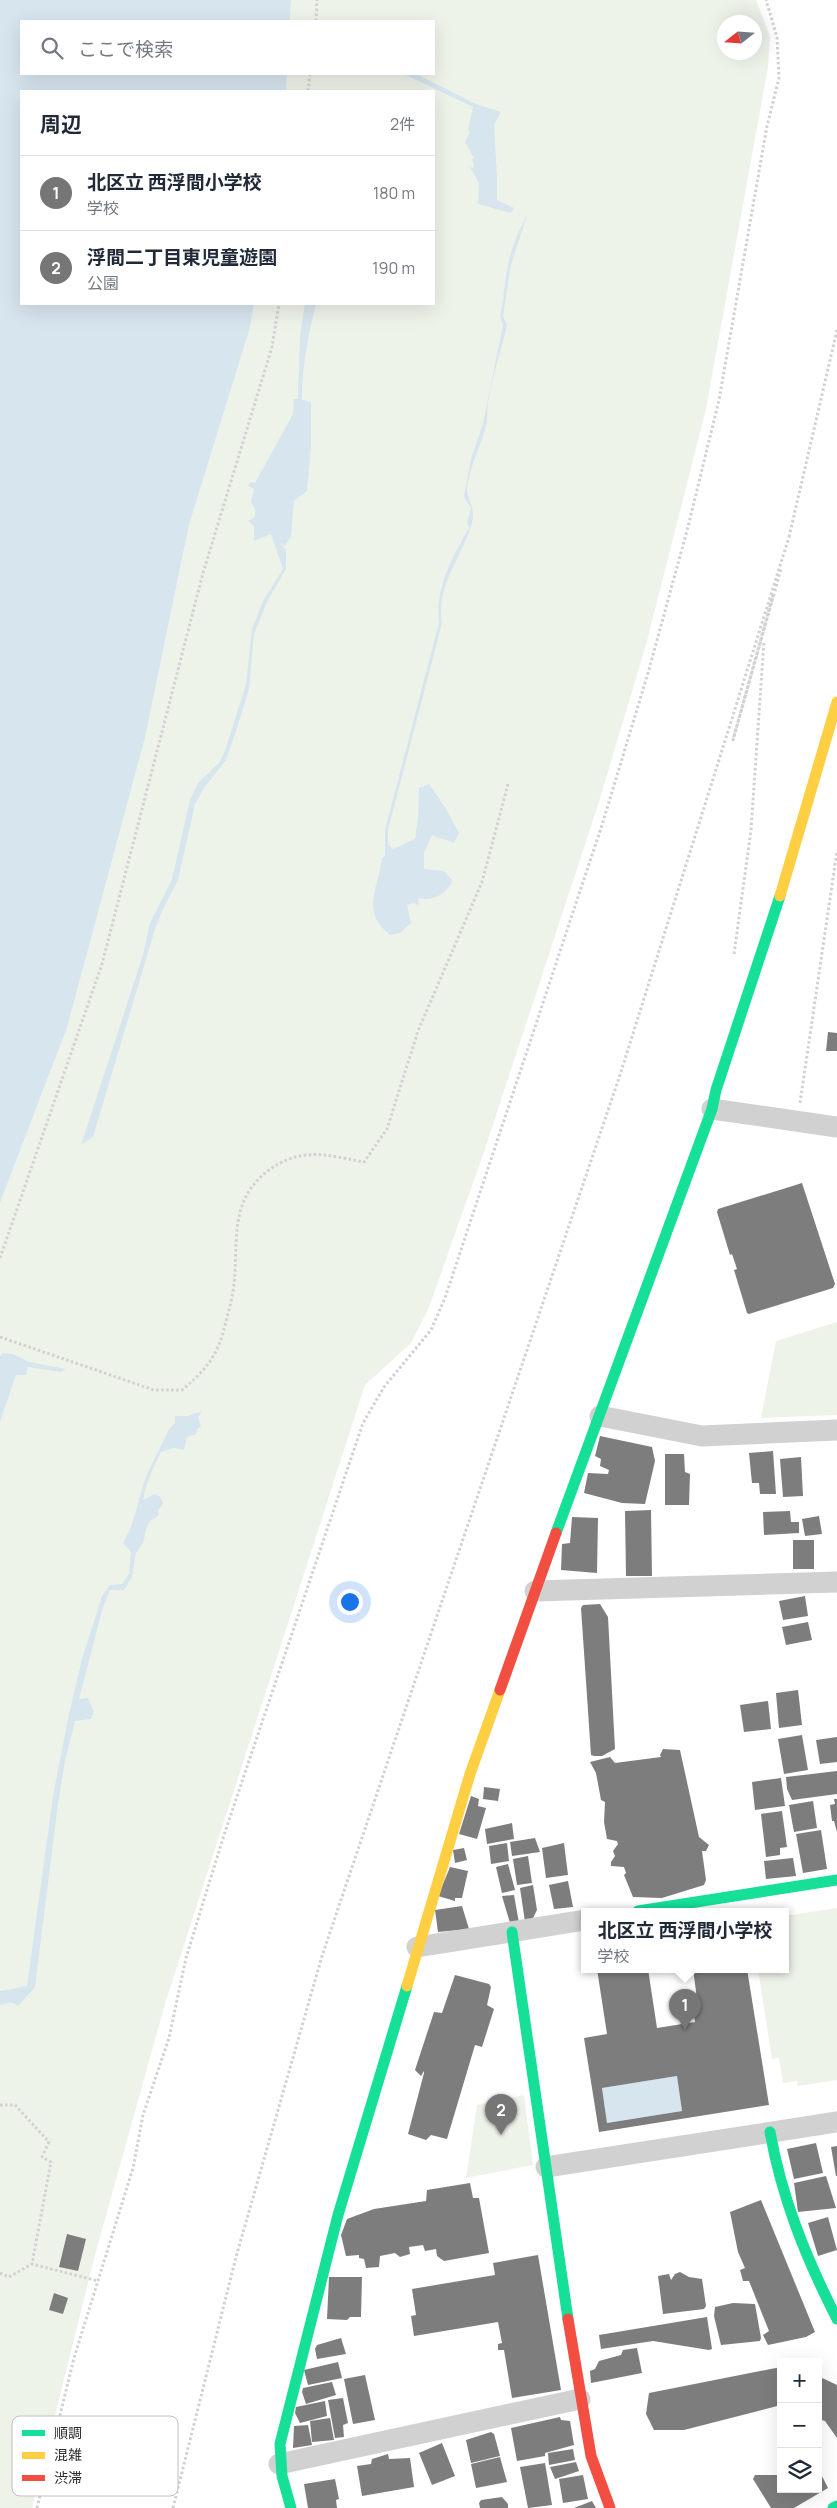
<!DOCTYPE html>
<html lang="ja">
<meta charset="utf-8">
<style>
:root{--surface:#fff;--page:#f6f6f7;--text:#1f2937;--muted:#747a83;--line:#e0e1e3;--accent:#767676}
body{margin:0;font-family:Manrope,"Noto Sans JP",sans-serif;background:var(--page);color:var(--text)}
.controls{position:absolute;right:15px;bottom:15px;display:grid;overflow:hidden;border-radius:0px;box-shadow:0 5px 20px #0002}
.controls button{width:45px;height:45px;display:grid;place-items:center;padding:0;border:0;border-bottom:1px solid var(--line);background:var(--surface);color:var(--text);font:25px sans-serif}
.compass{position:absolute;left:717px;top:15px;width:45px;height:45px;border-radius:50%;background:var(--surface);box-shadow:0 5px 20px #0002;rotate:253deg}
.you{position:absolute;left:349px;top:1601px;width:18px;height:18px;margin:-12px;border:4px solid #fff;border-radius:50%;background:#1a73e8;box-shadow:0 0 0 8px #1a73e833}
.badge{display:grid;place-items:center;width:32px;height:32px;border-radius:50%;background:var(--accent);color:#fff;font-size:16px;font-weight:700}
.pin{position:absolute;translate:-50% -41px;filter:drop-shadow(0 1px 2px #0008)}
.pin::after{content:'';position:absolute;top:26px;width:18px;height:15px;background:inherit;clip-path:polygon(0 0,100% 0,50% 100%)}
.popup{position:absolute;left:581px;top:1908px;width:208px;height:65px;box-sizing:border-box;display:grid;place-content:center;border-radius:0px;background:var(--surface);filter:drop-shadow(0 1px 4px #0005);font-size:16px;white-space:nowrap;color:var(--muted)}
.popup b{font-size:19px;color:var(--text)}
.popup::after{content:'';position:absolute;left:50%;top:100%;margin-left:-10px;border:10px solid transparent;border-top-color:var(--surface)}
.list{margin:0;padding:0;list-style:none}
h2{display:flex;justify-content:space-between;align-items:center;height:65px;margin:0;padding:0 20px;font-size:21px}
h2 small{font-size:16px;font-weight:400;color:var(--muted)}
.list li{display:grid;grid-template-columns:32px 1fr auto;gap:15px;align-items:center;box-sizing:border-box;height:75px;padding:0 20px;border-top:1px solid var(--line)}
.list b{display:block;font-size:19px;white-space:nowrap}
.list p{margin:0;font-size:16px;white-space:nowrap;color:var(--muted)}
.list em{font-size:16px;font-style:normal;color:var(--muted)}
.icon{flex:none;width:28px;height:28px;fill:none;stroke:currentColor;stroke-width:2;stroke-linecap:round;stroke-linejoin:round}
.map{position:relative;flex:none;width:837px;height:2508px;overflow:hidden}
.search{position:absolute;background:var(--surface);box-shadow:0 5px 20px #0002;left:20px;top:20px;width:415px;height:55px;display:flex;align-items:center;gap:12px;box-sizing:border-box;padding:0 18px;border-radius:0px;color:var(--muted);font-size:19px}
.panel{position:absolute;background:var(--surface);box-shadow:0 5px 20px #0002;left:20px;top:90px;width:415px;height:215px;border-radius:0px}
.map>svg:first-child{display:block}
.green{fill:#eef3ea;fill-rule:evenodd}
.water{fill:#d7e5ef}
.building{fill:#7d7d7d;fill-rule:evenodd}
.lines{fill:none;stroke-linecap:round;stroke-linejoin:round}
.path{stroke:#d1d1d1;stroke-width:3;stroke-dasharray:2.5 2.5;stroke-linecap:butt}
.street{stroke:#d1d1d1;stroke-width:21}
.fast{stroke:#16e098;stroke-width:11}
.slow{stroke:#ffcf43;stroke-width:11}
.jam{stroke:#f24e42;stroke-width:11}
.key{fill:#fff;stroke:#c0c0c0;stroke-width:1}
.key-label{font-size:14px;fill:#2c2c2c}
</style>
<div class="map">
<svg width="837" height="2508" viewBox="0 0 837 2508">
<rect width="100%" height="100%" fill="#fff"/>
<g class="green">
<path d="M291 0H756L770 36 768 67 706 409 646 645 598 805 484 1152 428 1310 411 1343 365 1385 165 2004 95 2255 32 2508H0V1203L67 1028 145 738 189 525 250 328 254 304H434V91H286L287 74H434V21H290ZM724 22H754V52H724Z"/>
<path d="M837 1322V1415L761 1418 776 1341Z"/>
<path d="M837 1908V2080L798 2086 797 2081 783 2083 779 2058 772 2059 758 1969H785V1916Z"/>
<path d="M524 2095 533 2165 466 2178 477 2105Z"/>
</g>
<g class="water">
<path d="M0 0H291L290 21H21V74H287L286 91H21V304H254L250 328 189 525 145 738 67 1028 0 1203Z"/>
<path d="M404 74H416L476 104 501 112 494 125 497 176V200L514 208 511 213 478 204 479 183 470 167 473 168 474 165 472 159 474 158 465 142 470 132 468 130 473 107Z"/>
<path d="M527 215 511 265 503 316 507 325C501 351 492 377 488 403 487 410 488 418 486 425 481 447 470 465 467 487 466 498 476 506 472 523 462 558 436 584 442 623L388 830V844L393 849 415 839 418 819 419 788 429 784 445 807 459 833 454 843C446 839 439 839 432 835L424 853V869L444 871 453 881C445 894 434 902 418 898L419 905 413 903 407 905 411 923 400 933 390 935C360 911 378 890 382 858L385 856V830L439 623C435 587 452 558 469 528L467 523 471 508 464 497 465 490 471 459 483 424 503 325C498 315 502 310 503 300 507 263 510 248 527 215Z"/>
<path d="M305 304H316C308 336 302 367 302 400L311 402V447L307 491 294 501 291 536 285 546 280 543 286 550V569L268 600 254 634 249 689 237 728 226 760 204 788 195 804 178 880 162 911 155 929 93 1137 81 1145 143 955 150 923 172 879 190 800 198 783 219 763 225 751 246 684 252 629 263 601 283 569 271 534 254 541V526L248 521 255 517V509L251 502 254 489 248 486 250 482 255 483 293 414 294 399H298L300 335Z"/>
<path d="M2 1353 13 1354 29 1362 66 1369 61 1372 28 1367 26 1375H16L0 1422V1356Z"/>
<path d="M202 1411 198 1417 201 1427 198 1428 196 1434 187 1437 184 1450 174 1448 161 1452C153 1468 146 1483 143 1500L154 1494 160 1496 163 1504 158 1510 159 1515 150 1521 147 1526 143 1543 136 1553 132 1577 124 1590H110L103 1607 79 1699 88 1698 94 1712 91 1719 75 1721 65 1761 58 1804 35 1987 18 2006 11 2002 0 2005V1991L27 1986 53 1796 69 1714 82 1659 102 1596 110 1585 122 1584 129 1574 131 1552 123 1543C134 1525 137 1505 143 1486 149 1466 161 1448 169 1429L175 1423V1416H188Z"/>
<path d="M677 2076 682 2111 607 2123 602 2088Z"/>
</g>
<g class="building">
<path d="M828 1032 837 1033V1051H826Z"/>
<path d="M802 1183 835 1284 833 1288 749 1314 747 1313 734 1270 737 1269 732 1254 730 1255 717 1212 718 1209Z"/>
<path d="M600 1436 652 1447 655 1461 645 1504 622 1503 584 1493 588 1473 608 1474 609 1470 600 1466 601 1459 595 1456Z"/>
<path d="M773 1451 776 1494H760L759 1483H752L749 1453Z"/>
<path d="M665 1454H684L685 1472 690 1474 689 1505H665Z"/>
<path d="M801 1457 803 1496 783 1497 780 1459Z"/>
<path d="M651 1510 652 1576H626L625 1511Z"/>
<path d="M790 1511 791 1522H799V1533L764 1535 763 1512Z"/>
<path d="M819 1516 822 1534 805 1536 802 1519Z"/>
<path d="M572 1517 598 1518 597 1573 561 1570 562 1544 570 1543Z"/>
<rect x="793" y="1540" width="21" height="29"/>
<path d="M805 1596 808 1616 783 1620 779 1601Z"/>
<path d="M600 1604 608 1617 615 1749 602 1756H594L591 1755 581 1608 583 1605Z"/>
<path d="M808 1622 812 1640 786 1645 782 1627Z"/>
<path d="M798 1690 802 1725 779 1728 776 1693Z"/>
<path d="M768 1701 771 1729 744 1732 740 1705Z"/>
<path d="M802 1735 808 1770 784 1774 778 1739Z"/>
<path d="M837 1737V1762L820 1764 816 1740Z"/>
<path d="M663 1749 680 1750 699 1837 709 1845 706 1851H702L706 1880 704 1885 662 1898 633 1897 624 1875 626 1873 624 1867 611 1866V1862L615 1856 613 1851 618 1844 617 1841 607 1839 604 1822 605 1802 601 1800 596 1773 590 1762 610 1757 615 1763 661 1757 660 1755Z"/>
<path d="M837 1771V1794L792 1800 787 1789 786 1777Z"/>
<path d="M781 1778 785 1806 755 1810 752 1782Z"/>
<path d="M484 1787 500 1789 498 1801 483 1799Z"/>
<path d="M471 1796 479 1799 478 1806 486 1808 477 1839 459 1834Z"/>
<path d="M834 1799H837V1832L834 1821H832L830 1805 835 1804Z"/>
<path d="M813 1801 817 1828 794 1832 789 1805Z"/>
<path d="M782 1811 787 1847 780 1848V1855L766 1857 761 1814Z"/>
<path d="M512 1823 514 1839 487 1844 485 1829Z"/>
<path d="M821 1830 827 1869 803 1873 796 1834Z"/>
<path d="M535 1838 540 1852 512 1856 510 1842Z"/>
<path d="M507 1843 509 1861 491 1864 489 1846Z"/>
<path d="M564 1843 568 1875 546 1878 542 1848Z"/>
<path d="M464 1848 467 1860 455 1863 453 1850Z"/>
<path d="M528 1856 532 1883 517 1885 513 1859Z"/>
<path d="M793 1858 796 1876 766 1879 764 1861Z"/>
<path d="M508 1864 515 1890 502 1893 496 1867Z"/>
<path d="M450 1867 468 1871 462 1898H455V1901L438 1896Z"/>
<path d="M568 1881 573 1907 554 1909 549 1885Z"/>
<path d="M533 1885 537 1910 532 1920 525 1922 520 1888Z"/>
<path d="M514 1895 519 1923H510L502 1896Z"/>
<path d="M462 1906 469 1929 438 1932 435 1910Z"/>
<path d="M597 1969H648L657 2028 695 2022 692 2000 697 1999 693 1969H747L769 2105 599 2132 584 2038 607 2034ZM677 2076 682 2111 607 2123 602 2088Z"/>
<path d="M455 1975 489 1984 491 1987 487 2005 494 2009 482 2047 475 2045 447 2139 431 2135 426 2140 408 2134 424 2073V2071L421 2076 415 2070 434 2012 442 2013Z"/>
<path d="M816 2143 823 2173 794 2179 787 2149Z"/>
<path d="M837 2146V2176H836L831 2147Z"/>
<path d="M826 2176 836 2208 798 2212 794 2183Z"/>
<path d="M470 2183 473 2198H479L489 2253 444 2261 437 2256 436 2249 425 2251 423 2245 409 2247 410 2254 400 2257 395 2253 380 2256 379 2267 366 2268 364 2259 359 2258V2255L346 2256 341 2235 347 2219 374 2209 426 2201 427 2190Z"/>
<path d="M761 2200 815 2332 806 2337 768 2345 763 2335 769 2331 749 2281H743L740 2270 745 2268 738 2252 730 2212Z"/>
<path d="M828 2217 837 2250 818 2256 808 2223Z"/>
<path d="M67 2234 86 2239 78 2271 59 2267Z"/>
<path d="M538 2255 561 2390 512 2398 504 2350H498V2344L502 2343 498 2322 414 2336 411 2316 416 2315 412 2289 495 2275 493 2263Z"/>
<path d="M680 2272 689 2277 702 2279 706 2306 704 2309 663 2314 658 2276 669 2274 671 2280 675 2274Z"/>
<path d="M329 2277H362L361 2317H350L347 2320 327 2319Z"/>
<path d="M54 2293 68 2298 63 2314 49 2310Z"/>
<path d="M733 2303 755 2304 761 2338 760 2341 721 2345 714 2316 715 2307Z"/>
<path d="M707 2317 712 2349 709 2350 653 2341 601 2349 599 2335Z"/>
<path d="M341 2338 346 2354 317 2359 315 2349 317 2345Z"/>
<path d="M637 2348 642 2373 591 2383 590 2371 595 2369 599 2361 621 2355 623 2350Z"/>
<path d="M338 2362 342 2378 308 2385 304 2370Z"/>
<path d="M781 2367V2405L684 2430H654L646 2414 649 2393Z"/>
<path d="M365 2375 375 2420 353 2424 344 2379Z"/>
<path d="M818 2376 837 2385V2438L825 2421 818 2419Z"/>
<path d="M332 2382 336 2395 306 2404 302 2392 303 2388Z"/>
<path d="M343 2398 348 2423 343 2425 344 2437 335 2438 328 2400Z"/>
<path d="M325 2401 327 2416 300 2423 295 2413 296 2407Z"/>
<path d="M560 2417 561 2420 570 2421 574 2445 545 2453V2456L517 2461 511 2428Z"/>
<path d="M330 2418 334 2440 312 2442 310 2421Z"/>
<path d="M308 2425 312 2445 293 2448 294 2426Z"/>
<path d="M491 2432 494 2434 500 2456 471 2463 466 2440Z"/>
<path d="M442 2443 455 2476 432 2485 419 2453Z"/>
<path d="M573 2449 575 2460 549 2465 548 2453Z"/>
<path d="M388 2454 389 2459 410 2458 414 2487 362 2496 357 2466 371 2464 372 2459Z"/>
<path d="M500 2457 507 2482 476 2488 471 2464Z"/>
<path d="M576 2462 579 2471 555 2479 550 2467Z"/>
<path d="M545 2463 552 2505 528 2508 520 2467Z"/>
<path d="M818 2474H821L828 2488 794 2508H771L753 2479 755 2475H781V2489H818Z"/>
<path d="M583 2475 588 2499 563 2503 559 2479Z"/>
<path d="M335 2479 339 2499 336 2500 337 2508H308L304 2484Z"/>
<path d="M502 2497 508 2504V2508H480L479 2503 481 2500Z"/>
<path d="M592 2501 596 2508H574Z"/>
</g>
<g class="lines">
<g class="path">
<path d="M316 21 317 0"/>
<path d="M308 91 310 74"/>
<path d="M789 537 837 330"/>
<path d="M773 595 733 740 781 569"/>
<path d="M734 954 751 830 764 641"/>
<path d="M800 1103 837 851"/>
<path d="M0 1258 102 964 203 573 272 347 279 304"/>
<path d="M0 1337 154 1390H182C200 1375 215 1360 222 1336 226 1322 230 1307 233 1292 240 1246 226 1202 269 1170 280 1162 293 1156 307 1155 326 1153 346 1159 364 1162L387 1129 418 1031 482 882 508 784"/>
<path d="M0 2105H15L49 2142 42 2157 51 2162 32 2264"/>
<path d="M0 2273 9 2277 32 2264 98 2281"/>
<path d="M37 2508 74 2358 133 2168 143 2115 169 2038 186 1958 224 1835 363 1423 384 1387 431 1330 445 1298 602 825 648 673 688 527 719 400 767 126 779 78 777 37 766 0"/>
<path d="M173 2508 236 2257 322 1956 620 1075 789 537"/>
</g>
<g class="street">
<path d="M712 1109 837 1127"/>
<path d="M600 1416 702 1436 837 1430"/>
<path d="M535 1591 837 1582"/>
<path d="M417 1947 585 1920"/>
<path d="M546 2167 837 2122"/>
<path d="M279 2464 580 2399"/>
</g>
<g class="fast">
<path d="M556 1533 712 1109 716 1090 780 896"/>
<path d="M638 1911 837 1880"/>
<path d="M512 1932 568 2319"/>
<path d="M770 2132C782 2199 806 2258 837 2319"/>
<path d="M291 2508 282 2476 280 2444 338 2215 407 1986"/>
<path d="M833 2508 837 2506"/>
</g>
<g class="slow">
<path d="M780 896 837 702"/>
<path d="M407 1986 470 1774 500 1690"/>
</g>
<g class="jam">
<path d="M500 1690 556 1533"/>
<path d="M568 2319 591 2456 610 2508"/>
</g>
</g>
<rect x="12" y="2416" width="166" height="80" rx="8" class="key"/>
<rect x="22" y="2430" width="23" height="6" fill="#16e098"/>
<rect x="22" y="2452" width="23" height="7" fill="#ffcf43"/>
<rect x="22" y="2475" width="23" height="6" fill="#f24e42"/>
<g class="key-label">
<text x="54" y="2438">順調</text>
<text x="54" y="2460">混雑</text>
<text x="54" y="2483">渋滞</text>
</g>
</svg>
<div class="controls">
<button>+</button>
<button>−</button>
<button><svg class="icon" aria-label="layers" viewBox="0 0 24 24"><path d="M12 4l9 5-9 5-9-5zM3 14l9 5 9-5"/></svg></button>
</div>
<svg class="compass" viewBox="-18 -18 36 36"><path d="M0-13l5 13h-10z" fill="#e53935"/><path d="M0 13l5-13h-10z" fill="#747a83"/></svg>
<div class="you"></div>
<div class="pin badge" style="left:685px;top:2030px">1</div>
<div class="popup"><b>北区立 西浮間小学校</b>学校</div>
<div class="pin badge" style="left:501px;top:2135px">2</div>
<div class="search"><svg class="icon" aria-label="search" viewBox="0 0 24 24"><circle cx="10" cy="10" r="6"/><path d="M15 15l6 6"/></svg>ここで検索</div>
<section class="panel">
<h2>周辺<small>2件</small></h2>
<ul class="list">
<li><span class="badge">1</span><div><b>北区立 西浮間小学校</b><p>学校</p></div><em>180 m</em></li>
<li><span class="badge">2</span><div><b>浮間二丁目東児童遊園</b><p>公園</p></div><em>190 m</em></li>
</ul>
</section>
</div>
